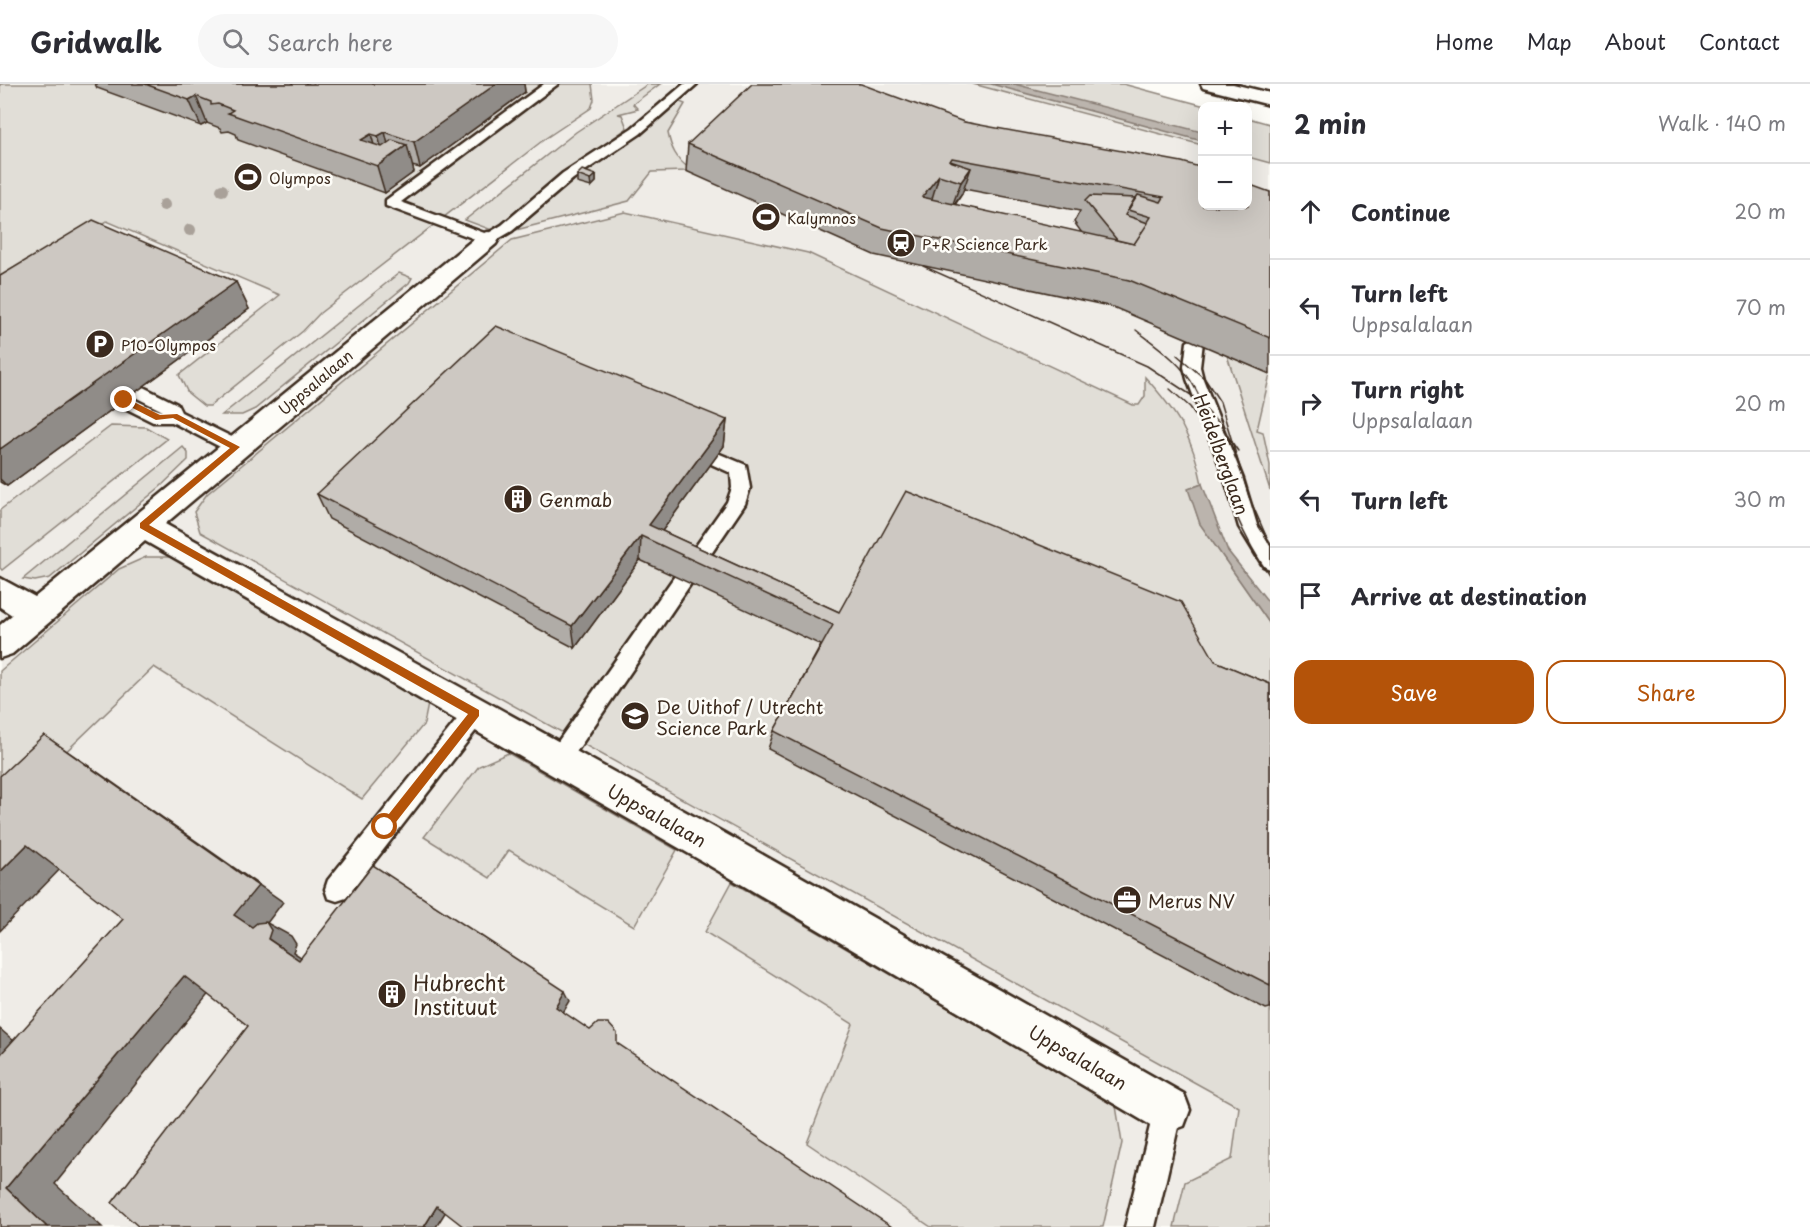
<!DOCTYPE html>
<meta charset="utf-8">
<style>
:root{--surface:#fff;--page:#f7f7f7;--text:#2b2b33;--muted:#7c7c81;--line:#e1e1e2;--accent:#b45309}
body{margin:0;font-family:"Playpen Sans",sans-serif;background:var(--page);color:var(--text)}
.controls{position:absolute;right:18px;top:18px;display:grid;overflow:hidden;border-radius:12px;box-shadow:0 6px 24px #0002}
.controls button{width:54px;height:54px;display:grid;place-items:center;padding:0;border:0;border-bottom:2px solid var(--line);background:var(--surface);color:var(--text);font:30px sans-serif}
.stop{position:absolute;width:18px;height:18px;margin:-14px;border:4px solid #b45309;border-radius:50%;background:#fff}
.stop.end{background:#b45309;border-color:#fff;box-shadow:0 2px 6px #0008}
.list{margin:0;padding:0;list-style:none}
h2{display:flex;justify-content:space-between;align-items:center;height:78px;margin:0;padding:0 24px;font-size:26px}
h2 small{font-size:20px;font-weight:400;color:var(--muted)}
.list li{display:grid;grid-template-columns:39px 1fr auto;gap:18px;align-items:center;box-sizing:border-box;height:96px;padding:0 24px;border-top:2px solid var(--line)}
.list b{display:block;font-size:22px;white-space:nowrap}
.list p{margin:0;font-size:20px;white-space:nowrap;color:var(--muted)}
.list em{font-size:20px;font-style:normal;color:var(--muted)}
.actions{display:flex;gap:12px;padding:18px 24px}
.actions a{flex:1;padding:14px 0;border:2px solid var(--accent);border-radius:18px;text-align:center;font-size:21px;color:var(--accent)}
.actions .main{background:var(--accent);color:#fff}
.icon{flex:none;width:33px;height:33px;fill:none;stroke:currentColor;stroke-width:2;stroke-linecap:round;stroke-linejoin:round}
.map{position:relative;flex:none;width:1270px;height:1143px;overflow:hidden}
header{display:flex;align-items:center;gap:36px;box-sizing:border-box;height:84px;padding:0 30px;background:var(--surface);border-bottom:2px solid var(--line)}
header strong{font-size:28px}
nav{display:flex;gap:33px;margin-inline-start:auto;font-size:21px}
.search{width:420px;height:54px;background:var(--page);display:flex;align-items:center;gap:15px;box-sizing:border-box;padding:0 21px;border-radius:33px;color:var(--muted);font-size:22px}
main{display:flex}
aside{flex:1;background:var(--surface)}
.map>svg:first-child{display:block}
.built{fill:#efece7}
.green{fill:#e1ded7;stroke:#8e847a;stroke-width:1.5}
.water{fill:#bbb4ad;stroke:#887d74;stroke-width:1.5}
.lines{fill:none;stroke-linecap:round;stroke-linejoin:round}
.service-casing{stroke:#3b2a1e;stroke-width:5}
.minor-casing{stroke:#3b2a1e;stroke-width:5}
.motorway-casing{stroke:#3b2a1e;stroke-width:5}
.service{fill:#fdfcf7;fill-rule:evenodd}
.minor{fill:#fdfcf7;fill-rule:evenodd}
.motorway{fill:#fdfcf7;fill-rule:evenodd}
.tram{stroke:#3b2a1e;stroke-width:1.5}
.tree{fill:#a9a199}
.wall{fill:#b0aca7;stroke:#3b2a1e;stroke-width:1.5;fill-rule:evenodd}
.shaded-wall{fill:#908c88;stroke:#3b2a1e;stroke-width:1.5}
.building{fill:#cdc8c2;stroke:#3b2a1e;stroke-width:1.5;fill-rule:evenodd}
.route{fill:#b45309}
.labels{text-anchor:middle;dominant-baseline:central;stroke-width:5;stroke-linejoin:round;paint-order:stroke}
.far-poi-label{font-size:15px;fill:#3b2a1e;stroke:#fdfcf7;text-anchor:start}
.far-street-label{font-size:15px;fill:#3b2a1e;stroke:#fdfcf7}
.street-label{font-size:18px;fill:#3b2a1e;stroke:#fdfcf7}
.poi-label{font-size:18px;fill:#3b2a1e;stroke:#fdfcf7;text-anchor:start}
.near-poi-label{font-size:21px;fill:#3b2a1e;stroke:#fdfcf7;text-anchor:start}
</style>
<header>
<strong>Gridwalk</strong>
<div class="search"><svg class="icon" aria-label="search" viewBox="0 0 24 24"><circle cx="10" cy="10" r="6"/><path d="M15 15l6 6"/></svg>Search here</div>
<nav><a>Home</a><a>Map</a><a>About</a><a>Contact</a></nav>
</header>
<main>
<div class="map">
<svg width="1270" height="1143" viewBox="0 0 1270 1143">
<rect width="100%" height="100%" fill="#fdfcf7"/>
<filter id="ink" filterUnits="userSpaceOnUse"><feTurbulence type="fractalNoise" baseFrequency=".0167" numOctaves="2"/><feDisplacementMap in="SourceGraphic" scale="12" xChannelSelector="R" yChannelSelector="G"/><feConvolveMatrix kernelMatrix="1 2 1 2 8 2 1 2 1" color-interpolation-filters="sRGB"/></filter>
<g filter="url(#ink)">
<path class="built" d="M0 0H1070L1202 37V122H1248V49L1270 55V1143H0Z"/>
<g class="green">
<path d="M0 0H592L594 16 591 24 546 54 320 229 303 247 210 322H204L188 309 179 291 280 211 107 137 0 202Z"/>
<path d="M648 0H660L633 20 638 25 618 30 622 31 627 44 590 71 497 148 465 136 576 48Z"/>
<path d="M973 0H1123L1205 22H1202V61Z"/>
<path d="M678 17 685 20 668 49C671 64 676 75 689 84L686 87 652 88 629 117 516 146 584 88 644 47Z"/>
<path d="M1248 34 1270 40V79L1248 73Z"/>
<path d="M625 128 808 169 1133 321H1139L1145 312V293C1177 328 1193 353 1202 400L1189 405 1200 440 1270 540V1143H1174L1185 1098 1232 1075 1239 1023 200 448 194 428 207 410 512 156Z"/>
<path d="M399 189 412 194 409 199 255 325 242 331H222Z"/>
<path d="M1227 271 1270 290 1257 346 1263 348 1270 381V406Z"/>
<path d="M111 342 146 343 167 355 2 486 0 484V426Z"/>
<path d="M183 363 188 369V376L160 403 50 494 35 497 23 495Z"/>
<path d="M146 473H170L428 620 424 640 362 715 154 583 0 731V587L119 485Z"/>
<path d="M508 669 677 766 634 842 509 766 490 794 424 753 479 682Z"/>
<path d="M732 798 1116 1022 1122 1059 1103 1143H931L807 1059 853 940 705 848Z"/>
</g>
<g class="water">
<path d="M991 0H1014L1202 48V57Z"/>
<path d="M1202 400 1228 467 1270 520V540L1200 440 1188 405Z"/>
</g>
<g class="lines">
<g class="service-casing">
<g id="service">
<path d="M544 0H558L401 118 487 150 502 141 563 89 632 44 684 0H697L640 50 573 95 512 147 493 158H483L386 122V116Z"/>
<path d="M1195 253 1203 258 1200 283 1203 295 1243 395 1257 441 1270 461V485L1263 482 1239 443 1225 395 1187 295 1184 283 1187 258Z"/>
<path d="M116 283 122 285 143 303 177 320 181 328 242 358 245 363 242 368H230L172 338H153L119 321 92 314 90 310 92 306C117 299 141 323 163 327L131 311 110 293 108 289 110 285Z"/>
<path d="M715 368 746 381 750 404 745 420 566 683 558 686 550 683 547 676 550 669 727 418 732 404 731 389 709 379 706 374 709 369Z"/>
<path d="M476 619 484 622 487 629 484 636 346 814 337 817 328 814 325 805 328 796 468 622Z"/>
<path d="M1168 1012 1178 1016 1182 1026 1155 1143H1125L1154 1026 1158 1016Z"/>
</g>
</g>
<g class="minor-casing">
<path id="minor" d="M488 148 496 150 499 155 496 160 165 440 726 750 1184 1010 1190 1026 1184 1042 1168 1048 1152 1042 700 776 145 457 12 570 0 574V541L12 531 0 523V494L35 513 480 150Z"/>
</g>
<g class="motorway-casing">
<path id="motorway" d="M1201 0H1233L1270 9V21L1203 4Z"/>
</g>
<use href="#service" class="service"/>
<use href="#minor" class="minor"/>
<use href="#motorway" class="motorway"/>
<g class="tram">
<path d="M923 182 1147 282 1191 311 1218 338 1238 367"/>
<path d="M1136 246C1158 263 1182 279 1195 304 1206 323 1209 345 1214 366 1227 412 1242 453 1270 492"/>
<path d="M1177 271 1205 295 1220 318 1249 413 1270 461"/>
<path d="M1170 305 1190 323 1205 345"/>
</g>
</g>
<g class="tree">
<circle cx="222" cy="106" r="6"/>
<circle cx="164" cy="121" r="6"/>
<circle cx="190" cy="146" r="6"/>
</g>
<g class="wall">
<path d="M95 0H524L525 8 420 84 412 82 414 88 385 109 238 56 236 50 229 47 222 48 220 44 207 39 201 42 97 4Z"/>
<path d="M964 38 1270 108V290L1113 223 874 171 686 87 688 60ZM964 105 1080 127 1074 138 1082 149 955 121 962 110Z"/>
<path d="M577 91H596V98L591 103 577 99Z"/>
<path d="M0 192 236 198 249 225 7 402 0 398Z"/>
<path d="M727 336 724 362 662 447 839 528 1215 577 1270 600V924L1266 925 768 665 774 647 821 561 640 476 575 564 329 435 317 410Z"/>
</g>
<g class="shaded-wall">
<path d="M496 0H524L525 8 420 84 414 58Z"/>
<path d="M196 12 207 39 201 42 189 16Z"/>
<path d="M385 48 391 73 407 61 414 88 385 109 377 82 385 77 378 52Z"/>
<path d="M371 50 378 76 361 56Z"/>
<path d="M971 84 962 110 951 125 961 98Z"/>
<path d="M596 91V98L591 103 590 96Z"/>
<path d="M939 91 931 118 922 113Z"/>
<path d="M236 198 249 225 7 402 0 395V365Z"/>
<path d="M727 336 724 362 654 458 649 441Z"/>
<path d="M641 452 640 476 575 564 572 542Z"/>
<path d="M44 651 79 675 283 818 267 839 291 852 296 860 293 868 322 887 299 876 234 831Z"/>
<path d="M27 761 66 779 0 847V788Z"/>
<path d="M184 892 215 902 55 1100 102 1143H47L6 1104Z"/>
<path d="M565 907 570 917 561 932 556 923Z"/>
<path d="M0 945 42 981 0 977Z"/>
<path d="M453 1116 436 1143H424L437 1122Z"/>
</g>
<g class="building">
<path d="M145 0H496L414 58 385 48 378 52 371 50 361 56 382 63 392 56 407 61 377 82 228 29 233 26 218 20 211 21V18L196 12 189 16Z"/>
<path d="M752 0H861L964 38 1182 78 1203 84V122H1248V100L1270 108V254L1129 196 882 144 688 60ZM952 74 1164 113 1161 118 1138 111 1128 126 1151 133 1134 160 922 113 939 91 961 98 971 84 950 77Z"/>
<path d="M582 86 596 91 590 96 577 91Z"/>
<path d="M1090 112 1135 114 1125 131 1148 139 1134 160 1117 156 1085 117Z"/>
<path d="M93 136 236 198 0 365V192Z"/>
<path d="M496 242 727 336 649 441 839 528 906 407 1181 518 1215 577 1270 600V901L774 647 833 541 641 452 572 542 317 410Z"/>
<path d="M44 651 258 802 234 831 252 843 257 839 266 838 271 846 268 855 299 876 373 781 565 907 556 923 590 946 598 939H608L617 949V959L892 1143H464L437 1122 424 1143H139L112 1119 248 942 184 892 6 1104 47 1143H0V971L123 835 27 761 0 788V692Z"/>
</g>
</g>
<path class="route" d="M124 313 160 331 177 330 240 363 149 441 479 626V632L389 747H381V740L468 630 140 444V439L230 364 173 334 156 336 121 318Z"/>
<defs>
<g id="stadium-disc" transform="scale(1.5)"><circle r="9.5" fill="#3b2a1e" stroke="#fdfcf7"/><path d="M0-5a6.5 5 0 1 0 0 10a6.5 5 0 1 0 0-10ZM-3.5-1.8h7v3.6h-7Z" fill="#fff"/></g>
<g id="station-disc" transform="scale(1.5)"><circle r="9.5" fill="#3b2a1e" stroke="#fdfcf7"/><path d="M-3-6H3Q5-6 5-4V2Q5 4 3 4L4.5 6H3L1.5 4h-3L-3 6H-4.5L-3 4Q-5 4-5 2V-4Q-5-6-3-6ZM-3.5-4v3h7v-3ZM-3.5 1v1.5H-2V1ZM2 1v1.5H3.5V1Z" fill="#fff"/></g>
<g id="parking-disc" transform="scale(1.5)"><circle r="9.5" fill="#3b2a1e" stroke="#fdfcf7"/><path d="M-3.5-5.5H1a3.5 3.5 0 0 1 0 7H-1V5.5H-3.5ZM-1-3.4V-.6H.8a1.4 1.4 0 0 0 0-2.8Z" fill="#fff"/></g>
<g id="building-disc" transform="scale(1.5)"><circle r="9.5" fill="#3b2a1e" stroke="#fdfcf7"/><path d="M-4-6H4V6H1V3H-1V6H-4ZM-2.5-4.3h1.7v1.8h-1.7ZM.8-4.3h1.7v1.8H.8ZM-2.5-1h1.7V.8h-1.7ZM.8-1h1.7V.8H.8Z" fill="#fff"/></g>
<g id="university-disc" transform="scale(1.5)"><circle r="9.5" fill="#3b2a1e" stroke="#fdfcf7"/><path d="M0-5L7-2L0 1L-7-2ZM-4 1L0 2.5L4 1V4Q0 6-4 4Z" fill="#fff"/></g>
<g id="office-disc" transform="scale(1.5)"><circle r="9.5" fill="#3b2a1e" stroke="#fdfcf7"/><path d="M-6-3h4V-5.5h4V-3h4V5H-6ZM-1-4.5V-3h2v-1.5ZM-6 0V1H6V0Z" fill="#fff"/></g>
</defs>
<g fill-rule="evenodd">
<use href="#stadium-disc" x="248" y="93"/>
<use href="#stadium-disc" x="766" y="133"/>
<use href="#station-disc" x="901" y="159"/>
<use href="#parking-disc" x="100" y="260"/>
<use href="#building-disc" x="518" y="415"/>
<use href="#university-disc" x="635" y="632"/>
<use href="#office-disc" x="1127" y="816"/>
<use href="#building-disc" x="392" y="910"/>
</g>
<g class="labels">
<g class="far-poi-label">
<text x="269" y="93">Olympos</text>
<text x="787" y="133">Kalymnos</text>
<text x="922" y="159">P+R Science Park</text>
<text x="121" y="260">P10-Olympos</text>
</g>
<g class="far-street-label">
<text transform="translate(315 298) rotate(-40)">Uppsalalaan</text>
</g>
<g class="street-label">
<text transform="translate(1222 370) rotate(70)">Heidelberglaan</text>
<text transform="translate(657 731) rotate(29)">Uppsalalaan</text>
<text transform="translate(1078 973) rotate(30)">Uppsalalaan</text>
</g>
<g class="poi-label">
<text x="539" y="415">Genmab</text>
<text x="656" y="622">De Uithof / Utrecht<tspan x="656" dy="21">Science Park</tspan></text>
<text x="1148" y="816">Merus NV</text>
</g>
<g class="near-poi-label">
<text x="413" y="898">Hubrecht<tspan x="413" dy="24">Instituut</tspan></text>
</g>
</g>
</svg>
<div class="controls">
<button>+</button>
<button>−</button>
</div>
<div class="stop" style="left:385px;top:743px"></div>
<div class="stop end" style="left:124px;top:316px"></div>
</div>
<aside>
<h2>2 min<small>Walk · 140 m</small></h2>
<ul class="list">
<li><svg class="icon" aria-label="ahead" viewBox="0 0 24 24"><path d="M12 20V5M6 11l6-6 6 6"/></svg><div><b>Continue</b></div><em>20 m</em></li>
<li><svg class="icon" aria-label="left" viewBox="0 0 24 24"><path d="M17 20v-9H6M10 6l-5 5 5 5"/></svg><div><b>Turn left</b><p>Uppsalalaan</p></div><em>70 m</em></li>
<li><svg class="icon" aria-label="right" viewBox="0 0 24 24"><path d="M7 20v-9h11M14 6l5 5-5 5"/></svg><div><b>Turn right</b><p>Uppsalalaan</p></div><em>20 m</em></li>
<li><svg class="icon" aria-label="left" viewBox="0 0 24 24"><path d="M17 20v-9H6M10 6l-5 5 5 5"/></svg><div><b>Turn left</b></div><em>30 m</em></li>
<li><svg class="icon" aria-label="arrive" viewBox="0 0 24 24"><path d="M6 21V4h12l-3 4 3 4H6"/></svg><div><b>Arrive at destination</b></div></li>
</ul>
<div class="actions"><a class="main">Save</a><a>Share</a></div>
</aside>
</main>
